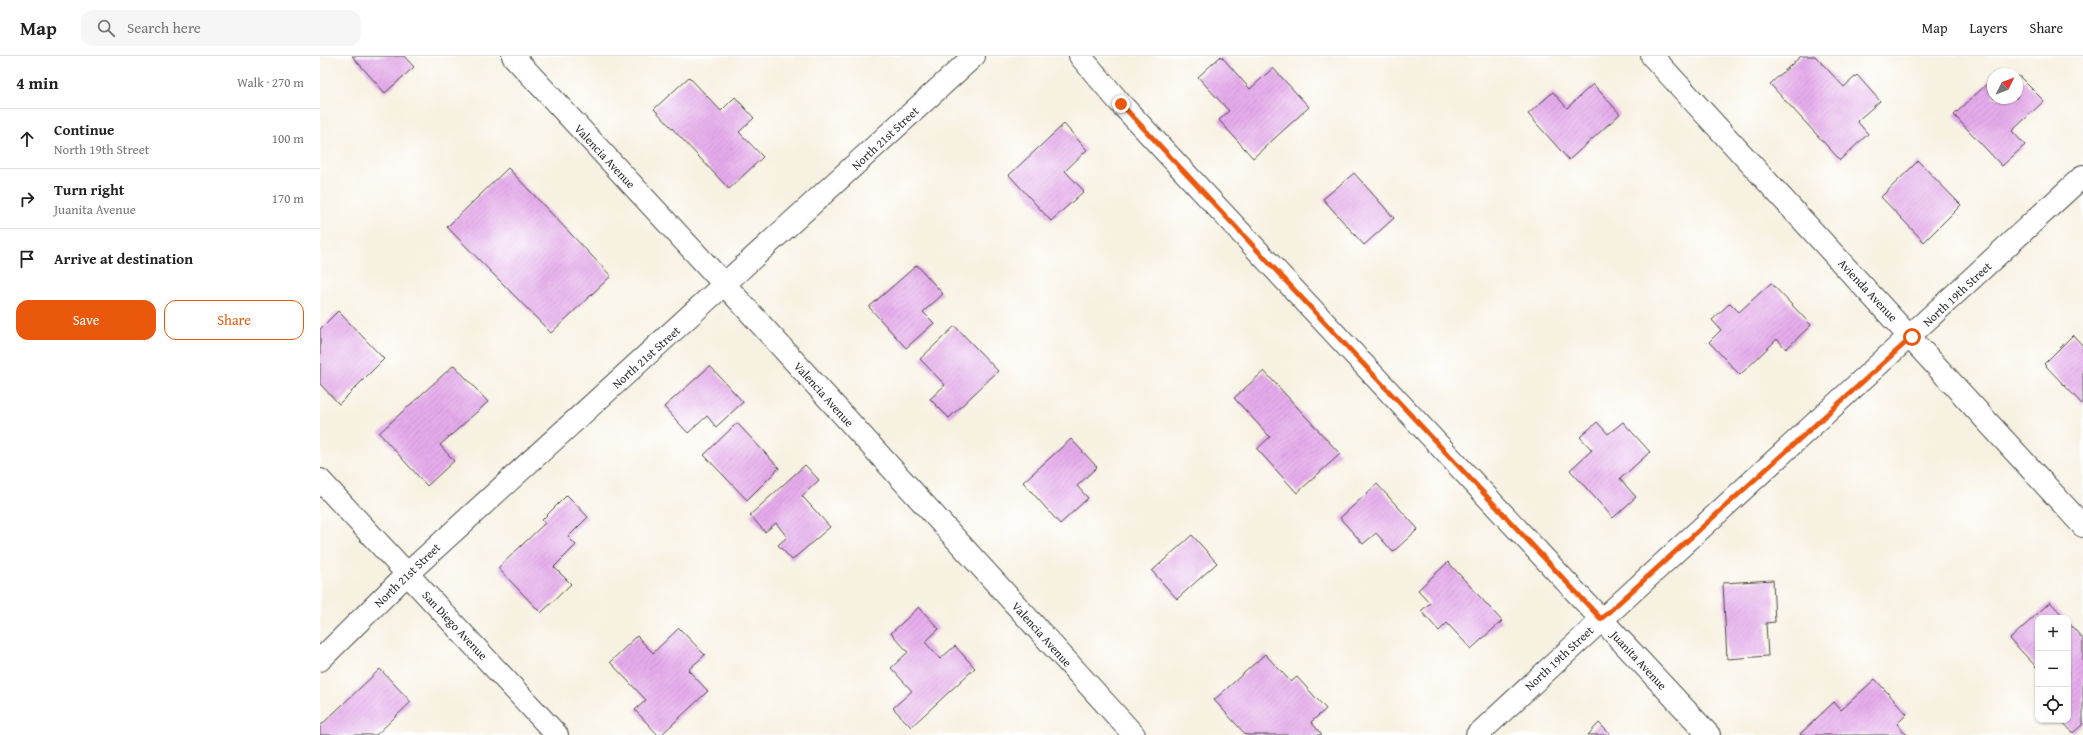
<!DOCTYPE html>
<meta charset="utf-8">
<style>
:root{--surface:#fff;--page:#f6f6f6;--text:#222;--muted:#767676;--line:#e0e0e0;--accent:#ea580c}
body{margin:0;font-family:"Gentium Book Plus",serif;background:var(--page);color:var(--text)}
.controls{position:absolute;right:12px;bottom:12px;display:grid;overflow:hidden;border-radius:8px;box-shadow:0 1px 3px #0004}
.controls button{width:36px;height:36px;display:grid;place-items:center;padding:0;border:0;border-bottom:1px solid var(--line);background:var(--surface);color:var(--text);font:20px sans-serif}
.compass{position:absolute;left:1667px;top:12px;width:36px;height:36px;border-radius:50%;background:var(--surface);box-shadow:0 1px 3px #0004;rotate:47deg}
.stop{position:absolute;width:12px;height:12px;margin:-9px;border:3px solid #ea580c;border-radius:50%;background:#fff}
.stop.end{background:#ea580c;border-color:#fff;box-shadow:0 1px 4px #0008}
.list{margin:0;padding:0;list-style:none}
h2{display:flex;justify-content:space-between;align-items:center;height:52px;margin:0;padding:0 16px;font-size:17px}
h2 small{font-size:13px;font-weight:400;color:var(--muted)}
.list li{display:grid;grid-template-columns:26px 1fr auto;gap:12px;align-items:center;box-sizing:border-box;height:60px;padding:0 16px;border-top:1px solid var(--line)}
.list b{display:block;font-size:15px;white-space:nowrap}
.list p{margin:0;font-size:13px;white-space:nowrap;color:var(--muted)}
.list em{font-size:13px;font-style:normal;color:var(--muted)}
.actions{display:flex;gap:8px;padding:12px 16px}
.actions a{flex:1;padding:9px 0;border:1px solid var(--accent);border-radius:12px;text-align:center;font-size:14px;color:var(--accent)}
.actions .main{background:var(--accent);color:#fff}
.icon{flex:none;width:22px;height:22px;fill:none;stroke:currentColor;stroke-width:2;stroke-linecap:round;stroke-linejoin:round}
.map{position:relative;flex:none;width:1763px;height:679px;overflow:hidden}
header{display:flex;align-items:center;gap:24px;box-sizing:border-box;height:56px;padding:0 20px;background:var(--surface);border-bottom:1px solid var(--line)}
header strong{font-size:19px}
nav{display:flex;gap:22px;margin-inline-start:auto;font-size:14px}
.search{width:280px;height:36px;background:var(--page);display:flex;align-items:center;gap:10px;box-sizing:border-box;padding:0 14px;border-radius:12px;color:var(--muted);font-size:15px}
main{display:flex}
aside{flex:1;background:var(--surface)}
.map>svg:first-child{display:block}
.building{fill:url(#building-hatch)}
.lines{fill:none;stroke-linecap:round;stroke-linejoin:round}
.minor-casing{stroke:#4a4946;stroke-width:24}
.tertiary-casing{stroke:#4a4946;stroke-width:24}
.minor{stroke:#fff;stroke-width:22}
.tertiary{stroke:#fff;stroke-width:22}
.route{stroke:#ea580c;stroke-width:5}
.labels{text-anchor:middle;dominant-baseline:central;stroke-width:4;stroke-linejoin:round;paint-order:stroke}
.street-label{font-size:12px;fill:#2b2b2b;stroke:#fff}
</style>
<header>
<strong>Map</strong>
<div class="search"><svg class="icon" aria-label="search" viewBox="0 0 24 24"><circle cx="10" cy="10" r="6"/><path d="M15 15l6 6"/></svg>Search here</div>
<nav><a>Map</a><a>Layers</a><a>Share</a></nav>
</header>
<main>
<aside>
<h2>4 min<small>Walk · 270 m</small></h2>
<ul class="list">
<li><svg class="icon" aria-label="ahead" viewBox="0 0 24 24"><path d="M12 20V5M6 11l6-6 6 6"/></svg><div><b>Continue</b><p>North 19th Street</p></div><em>100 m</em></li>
<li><svg class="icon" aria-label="right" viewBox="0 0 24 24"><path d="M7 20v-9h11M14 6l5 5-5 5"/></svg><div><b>Turn right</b><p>Juanita Avenue</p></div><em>170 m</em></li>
<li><svg class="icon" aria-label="arrive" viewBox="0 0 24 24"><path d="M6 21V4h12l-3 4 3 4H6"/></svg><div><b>Arrive at destination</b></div></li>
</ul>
<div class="actions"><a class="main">Save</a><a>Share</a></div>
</aside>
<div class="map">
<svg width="1763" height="679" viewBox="0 0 1763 679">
<defs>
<pattern id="building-hatch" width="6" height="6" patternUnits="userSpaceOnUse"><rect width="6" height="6" fill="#e5abeb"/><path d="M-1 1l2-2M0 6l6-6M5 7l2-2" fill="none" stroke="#c593ca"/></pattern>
</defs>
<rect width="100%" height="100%" fill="#fff"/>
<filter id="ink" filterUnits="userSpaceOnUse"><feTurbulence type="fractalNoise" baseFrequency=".025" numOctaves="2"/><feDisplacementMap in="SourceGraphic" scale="8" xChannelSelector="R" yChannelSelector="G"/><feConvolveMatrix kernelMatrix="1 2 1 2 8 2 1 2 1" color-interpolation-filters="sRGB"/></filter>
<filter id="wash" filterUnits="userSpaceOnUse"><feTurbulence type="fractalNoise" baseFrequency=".012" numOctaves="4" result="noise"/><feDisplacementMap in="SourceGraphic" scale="16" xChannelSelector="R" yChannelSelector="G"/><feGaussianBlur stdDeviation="0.9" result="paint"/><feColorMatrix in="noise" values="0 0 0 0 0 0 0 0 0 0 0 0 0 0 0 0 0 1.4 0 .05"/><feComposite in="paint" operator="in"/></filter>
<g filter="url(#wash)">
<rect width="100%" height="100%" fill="#f7f1e1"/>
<g id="blocks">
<g class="building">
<path d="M32 0H84L94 11 65 37Z"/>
<path d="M901 0 930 33 953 12 989 51 933 102 899 64 909 55 878 21Z"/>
<path d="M1481 0H1495L1524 31 1537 19 1560 45 1537 65 1548 78 1520 104 1450 28Z"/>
<path d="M1698 19 1724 45 1692 75 1705 89 1682 110 1634 59 1673 22V42H1697Z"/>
<path d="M369 21 401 55 415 41 434 62 419 76 443 101 409 133 334 53Z"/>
<path d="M1273 28 1300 58 1249 104 1208 58 1233 36 1247 52Z"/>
<path d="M744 68 767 94 745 115 764 135 731 165 689 119Z"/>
<path d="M1598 105 1641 149 1604 186 1561 141Z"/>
<path d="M188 112 291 220 231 277 127 171Z"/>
<path d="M1034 117 1074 162 1044 189 1003 143Z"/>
<path d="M597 209 623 238 603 256 614 267 586 292 549 251Z"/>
<path d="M1451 227 1491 269 1466 293 1457 283 1420 319 1389 286 1401 274 1392 264 1410 247 1419 256Z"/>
<path d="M18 255 64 303 19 348 0 328V273Z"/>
<path d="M635 270 678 315 629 362 610 343 625 329 600 303Z"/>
<path d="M1753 279 1763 290V349L1724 308Z"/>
<path d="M134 309 168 346 120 389 134 405 107 430 59 377Z"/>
<path d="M390 310 423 346 396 371 387 360 368 377 344 351Z"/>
<path d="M944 315 1020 398 977 437 937 393 950 381 914 342Z"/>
<path d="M1277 366 1288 378 1303 366 1330 396 1300 423 1316 441 1293 462 1250 414 1272 394 1260 381Z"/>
<path d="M417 367 459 412 427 444 384 399Z"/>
<path d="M751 383 777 411 757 430 768 442 740 468 703 426Z"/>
<path d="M485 409 499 424 482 440 510 471 472 504 458 489 467 481 456 467 445 476 430 459Z"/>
<path d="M1057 428 1098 473 1073 496 1056 477 1043 488 1020 462Z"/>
<path d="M247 439 268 461 248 481 256 489 234 511 251 528 221 557 178 512 225 467 222 464Z"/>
<path d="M872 479 897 507 857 543 832 515Z"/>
<path d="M1128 506 1182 565 1151 593 1127 567 1119 575 1101 555 1110 547 1098 534Z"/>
<path d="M1453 524 1455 566 1446 567 1448 600 1407 603 1403 527Z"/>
<path d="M1730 546 1745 562H1718V613L1690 583Z"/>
<path d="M599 551 619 573 605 586 620 603 635 590 655 612 591 671 573 652 592 635 571 612 588 596 571 577Z"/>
<path d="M1748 566 1763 583V668L1753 677 1741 664H1748Z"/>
<path d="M359 572 385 599 368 614 388 635 341 679H338L315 654 326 644 290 606 317 580 333 597Z"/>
<path d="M945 598 971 626 977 621 1006 653 991 666 1002 679H926L894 644Z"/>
<path d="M60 613 91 646 56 679H0V670Z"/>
<path d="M1555 623 1587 658 1577 668 1587 679H1481L1480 678 1514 646 1521 654Z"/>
<path d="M1279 667 1291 679H1268Z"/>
</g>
</g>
</g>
<g filter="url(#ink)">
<use href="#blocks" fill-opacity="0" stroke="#4a4946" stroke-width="1"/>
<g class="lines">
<g class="minor-casing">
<g id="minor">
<path d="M193 0 405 229 814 679"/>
<path d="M1332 0 1763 470"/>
<path d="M0 424 237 679"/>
<path d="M0 604 87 518 654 0"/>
<path d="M1157 679C1358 491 1562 308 1763 120"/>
</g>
</g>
<g class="tertiary-casing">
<path id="tertiary" d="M760 0 801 48 1389 679"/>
</g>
<use href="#minor" class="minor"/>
<use href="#tertiary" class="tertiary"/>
</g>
</g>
<g class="lines" filter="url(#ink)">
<path class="route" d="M801 48 1281 563 1592 281"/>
</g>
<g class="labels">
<g class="street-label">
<text transform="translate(565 82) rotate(-43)">North 21st Street</text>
<text transform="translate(285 100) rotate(47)">Valencia Avenue</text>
<text transform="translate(1548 234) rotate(47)">Avienda Avenue</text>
<text transform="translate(1637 238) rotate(-43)">North 19th Street</text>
<text transform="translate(326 301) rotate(-42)">North 21st Street</text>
<text transform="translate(504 338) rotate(48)">Valencia Avenue</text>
<text transform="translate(87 519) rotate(-44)">North 21st Street</text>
<text transform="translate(135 569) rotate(47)">San Diego Avenue</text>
<text transform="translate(722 578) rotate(48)">Valencia Avenue</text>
<text transform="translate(1239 602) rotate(-43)">North 19th Street</text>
<text transform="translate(1319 604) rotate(47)">Juanita Avenue</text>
</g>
</g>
</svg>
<div class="controls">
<button>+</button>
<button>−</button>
<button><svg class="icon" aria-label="locate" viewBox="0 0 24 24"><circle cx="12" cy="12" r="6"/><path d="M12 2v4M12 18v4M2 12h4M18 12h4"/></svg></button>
</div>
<svg class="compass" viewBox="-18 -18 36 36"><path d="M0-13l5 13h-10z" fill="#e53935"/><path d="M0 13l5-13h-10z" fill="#767676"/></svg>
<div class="stop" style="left:1592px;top:281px"></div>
<div class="stop end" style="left:801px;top:48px"></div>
</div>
</main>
